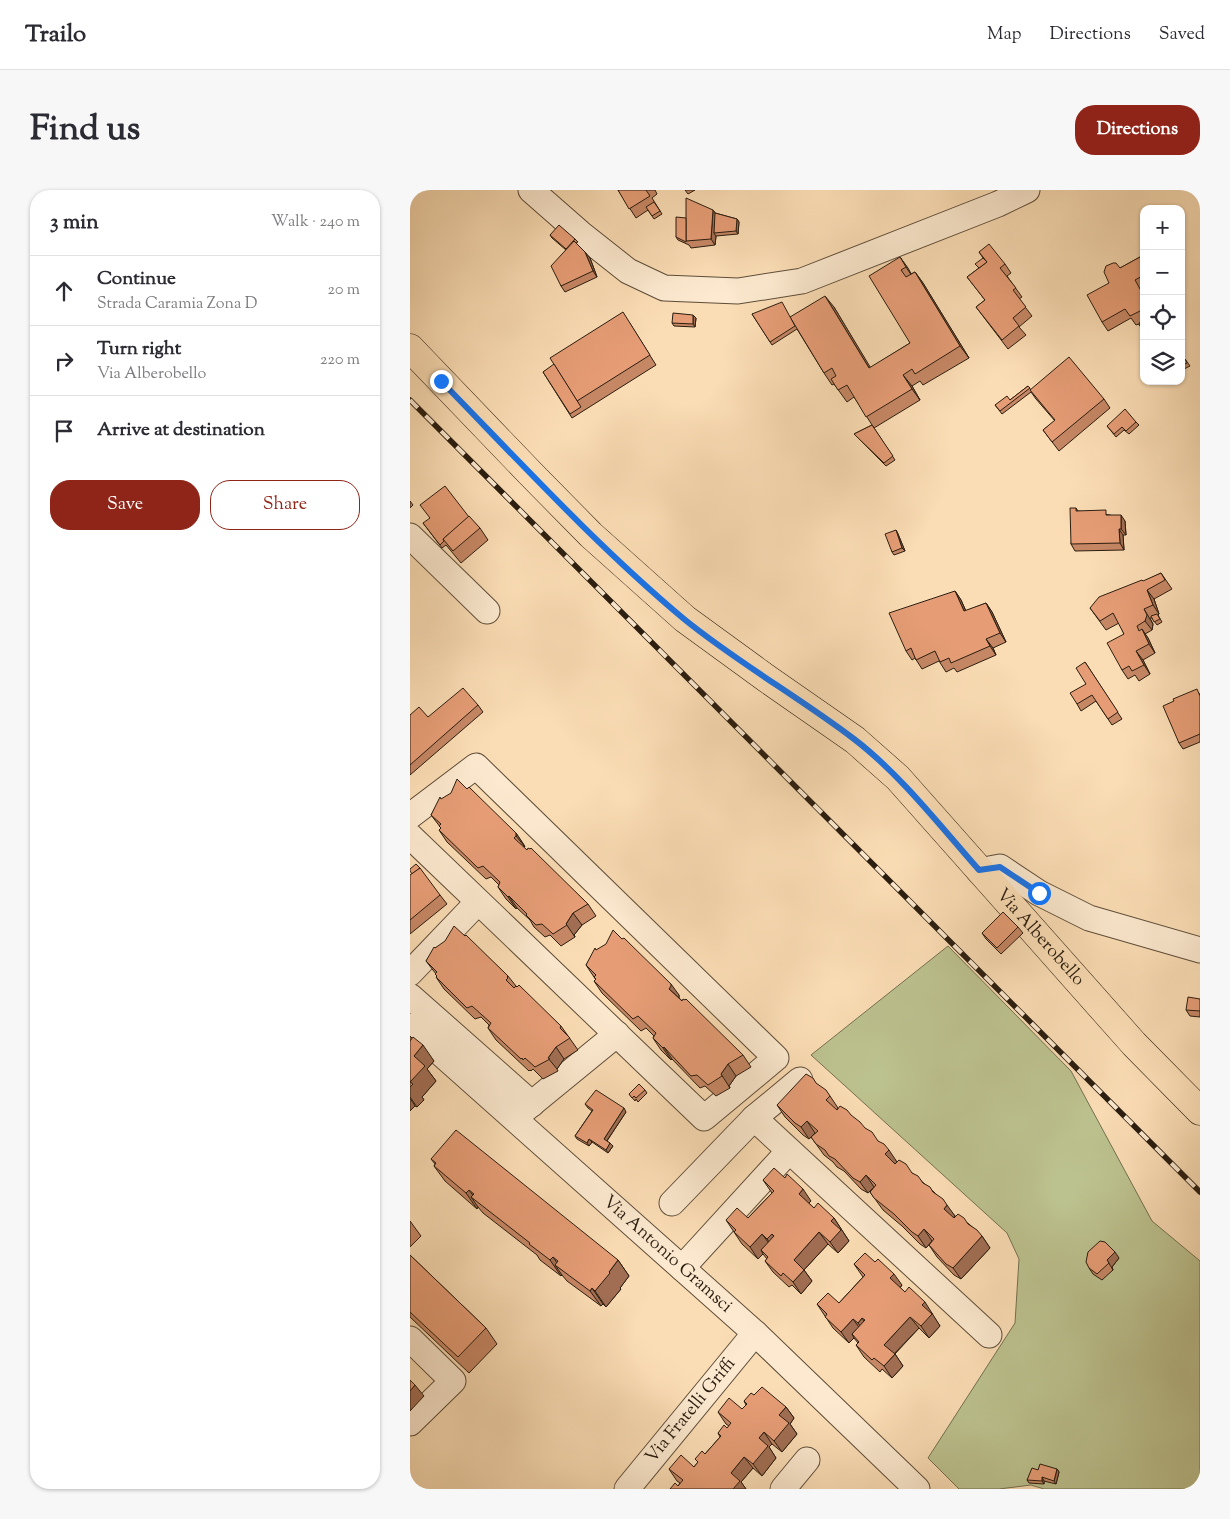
<!DOCTYPE html>
<meta charset="utf-8">
<style>
:root{--surface:#fff;--page:#f7f7f7;--text:#2b2b33;--muted:#7c7c81;--line:#e1e1e2;--accent:#8f2418}
body{margin:0;font-family:"Sorts Mill Goudy",serif;background:var(--page);color:var(--text)}
.controls{position:absolute;right:15px;top:15px;display:grid;overflow:hidden;border-radius:10px;box-shadow:0 1px 4px #0004}
.controls button{width:45px;height:45px;display:grid;place-items:center;padding:0;border:0;border-bottom:1px solid var(--line);background:var(--surface);color:var(--text);font:25px sans-serif}
.stop{position:absolute;width:15px;height:15px;margin:-11px;border:4px solid #1a73e8;border-radius:50%;background:#fff}
.stop.end{background:#1a73e8;border-color:#fff;box-shadow:0 1px 5px #0008}
.list{margin:0;padding:0;list-style:none}
h2{display:flex;justify-content:space-between;align-items:center;height:65px;margin:0;padding:0 20px;font-size:21px}
h2 small{font-size:16px;font-weight:400;color:var(--muted)}
.list li{display:grid;grid-template-columns:32px 1fr auto;gap:15px;align-items:center;box-sizing:border-box;height:70px;padding:0 20px;border-top:1px solid var(--line)}
.list b{display:block;font-size:19px;white-space:nowrap}
.list p{margin:0;font-size:16px;white-space:nowrap;color:var(--muted)}
.list em{font-size:16px;font-style:normal;color:var(--muted)}
.actions{display:flex;gap:10px;padding:15px 20px}
.actions a{flex:1;padding:11px 0;border:1px solid var(--accent);border-radius:20px;text-align:center;font-size:18px;color:var(--accent)}
.actions .main{background:var(--accent);color:#fff}
.icon{flex:none;width:28px;height:28px;fill:none;stroke:currentColor;stroke-width:2;stroke-linecap:round;stroke-linejoin:round}
.map{position:relative;flex:none;width:790px;height:1299px;overflow:hidden;border-radius:20px}
header{display:flex;align-items:center;gap:30px;box-sizing:border-box;height:70px;padding:0 25px;background:var(--surface);border-bottom:1px solid var(--line)}
header strong{font-size:24px}
nav{display:flex;gap:28px;margin-inline-start:auto;font-size:18px}
.intro{display:flex;align-items:center;justify-content:space-between;box-sizing:border-box;height:120px;padding:0 30px}
h1{margin:0;font-size:35px}
.button{padding:12px 22px;border-radius:20px;background:var(--accent);color:#fff;font-size:18px;font-weight:700}
main{display:flex;gap:30px;padding:0 30px}
aside{flex:1;background:var(--surface);border-radius:20px;box-shadow:0 1px 4px #0004}
.map>svg:first-child{display:block}
.green{fill:#bcc28f;stroke:#737050}
.lines{fill:none;stroke-linecap:round;stroke-linejoin:round}
.minor-casing{stroke:#5e4d39;stroke-width:27}
.major-casing{stroke:#2a1d10;stroke-width:29}
.minor{stroke:#fce9cf;stroke-width:25}
.major{stroke:#fbddb5;stroke-width:28}
.rail-casing{stroke:#2a1d10;stroke-width:5.5}
.rail{stroke:#fce9cf;stroke-width:4;stroke-dasharray:11;stroke-linecap:butt}
.wall{fill:#c68765;stroke:#2a1d10}
.shaded-wall{fill:#a16e53;stroke:#2a1d10}
.building{fill:#e69d76;stroke:#2a1d10}
.route{stroke:#1a73e8;stroke-width:6}
.labels{text-anchor:middle;dominant-baseline:central;stroke-width:4;stroke-linejoin:round;paint-order:stroke}
.street-label{font-size:18px;fill:#2a1d10;stroke:#fce9cf}
</style>
<header>
<strong>Trailo</strong>
<nav><a>Map</a><a>Directions</a><a>Saved</a></nav>
</header>
<div class="intro"><h1>Find us</h1><a class="button">Directions</a></div>
<main>
<aside>
<h2>3 min<small>Walk · 240 m</small></h2>
<ul class="list">
<li><svg class="icon" aria-label="ahead" viewBox="0 0 24 24"><path d="M12 20V5M6 11l6-6 6 6"/></svg><div><b>Continue</b><p>Strada Caramia Zona D</p></div><em>20 m</em></li>
<li><svg class="icon" aria-label="right" viewBox="0 0 24 24"><path d="M7 20v-9h11M14 6l5 5-5 5"/></svg><div><b>Turn right</b><p>Via Alberobello</p></div><em>220 m</em></li>
<li><svg class="icon" aria-label="arrive" viewBox="0 0 24 24"><path d="M6 21V4h12l-3 4 3 4H6"/></svg><div><b>Arrive at destination</b></div></li>
</ul>
<div class="actions"><a class="main">Save</a><a>Share</a></div>
</aside>
<div class="map">
<svg width="790" height="1299" viewBox="0 0 790 1299">
<rect width="100%" height="100%" fill="#fbddb5"/>
<filter id="stains"><feTurbulence type="fractalNoise" baseFrequency=".004" numOctaves="4"/><feColorMatrix values="0 0 0 0 .2 0 0 0 0 .09 0 0 0 0 .02 0 0 0 .5 -.17"/></filter>
<radialGradient id="worn" r=".72"><stop offset=".6" stop-color="#630" stop-opacity="0"/><stop offset="1" stop-color="#630" stop-opacity=".3"/></radialGradient>
<path class="green" d="M538 756 661 881 742 1031 790 1071V1299H634L621 1295 589 1299H549L518 1268 605 1133 609 1069 597 1043 401 865Z"/>
<g class="lines">
<g class="minor-casing">
<g id="minor">
<path d="M121 0 170 43 218 81 254 98 328 101 392 91 588 14 617 0"/>
<path d="M0 346 77 421"/>
<path d="M0 626 66 576 366 868 294 928 0 646"/>
<path d="M569 681 590 677 629 703 679 728 790 760"/>
<path d="M0 783 68 712"/>
<path d="M0 806 122 914"/>
<path id="s1" d="M0 836 345 1143 507 1299"/>
<path d="M108 925 207 844"/>
<path d="M344 928 390 890"/>
<path d="M262 1013 344 928 579 1145"/>
<path d="M272 1078 379 961"/>
<path d="M0 1149 43 1191 0 1233"/>
<path id="s2" d="M217 1299 345 1143"/>
<path d="M373 1299 397 1270"/>
</g>
</g>
<g class="major-casing">
<g id="major">
<path id="s3" d="M0 158 120 283 181 345 275 429 356 488 445 550 488 588 724 854 790 921"/>
</g>
</g>
<use href="#minor" class="minor"/>
<use href="#major" class="major"/>
<g class="rail-casing">
<path id="rail" d="M0 210 790 1002"/>
</g>
<use href="#rail" class="rail"/>
</g>
<g class="wall">
<path d="M208 0H245L247 4 242 8 252 24 244 29 238 20 226 28Z"/>
<path d="M275 0H285L278 4Z"/>
<path d="M303 20 305 23 327 29 329 32 328 44 306 46 305 55 281 58 279 55 268 50 266 47 276 28Z"/>
<path d="M140 45 165 49 168 52 166 53 180 68 187 87 155 102 151 96 156 60 142 48Z"/>
<path d="M569 62 595 74 601 83 597 86 612 107 609 109 622 126 609 137 616 145 598 159 566 117 575 110 557 87 569 78 573 68Z"/>
<path d="M490 67 501 84 505 82 513 93 559 168 513 195 510 191 502 196 510 210 464 238 444 207 437 212 424 194 422 195 414 183 387 139 362 155 342 124 381 127 424 117 460 178 500 153Z"/>
<path d="M730 67 734 73V97L731 99 734 104V144L729 134 726 135 721 128 698 141 692 132 699 93 710 78Z"/>
<path d="M286 128 285 137 264 136 262 133Z"/>
<path d="M219 132 246 175 162 228 133 182Z"/>
<path d="M775 169 780 176 772 180 771 179V171Z"/>
<path d="M618 196 621 200 694 209 700 218 649 261 633 240 645 231 626 209 621 202 592 224 585 215 600 210Z"/>
<path d="M726 232 729 235 719 244 714 240 706 247 697 236Z"/>
<path d="M462 235 485 270 476 276 444 244Z"/>
<path d="M0 311 3 315 0 318Z"/>
<path d="M666 318 668 321 700 325 715 331 716 345H713L714 360 665 361 661 354Z"/>
<path d="M59 327 70 338 78 350 51 373 36 355 32 358 13 333Z"/>
<path d="M486 340 488 344 495 361 484 365 482 362Z"/>
<path d="M751 383 762 399 744 409 749 424 748 425 752 432 747 435 742 428H740L743 434 742 440 735 444 738 448 745 463 733 470 740 484 729 491 725 485 718 489 712 480 714 444 709 433 696 440 680 418Z"/>
<path d="M545 401 551 410 556 421 576 413 582 422 596 452 583 458 586 465 547 482 544 478 536 482 529 471 512 479 505 468 502 470 496 461Z"/>
<path d="M675 472 712 529 702 535 686 511 671 521 667 514 676 494Z"/>
<path d="M790 503V552L773 559 769 553Z"/>
<path d="M68 515 73 522 0 585V525L18 527Z"/>
<path d="M31 609 106 643 114 655V658L178 714 186 726 172 735 164 745 165 747 151 756 140 745 135 747 124 737 120 730 107 718 106 719 96 709 88 697 89 695 81 687 76 689 37 652 29 640 31 638 21 625Z"/>
<path d="M0 685 30 705 37 714 0 744Z"/>
<path d="M608 737 613 743 591 764 576 749 572 743Z"/>
<path d="M55 746 98 786 106 796 151 836 168 860 154 869 147 879 148 881 133 889 123 879 121 881 120 880 119 881 86 850 78 838 79 835 71 827 65 829 34 799 26 787 27 786 26 784 16 771 25 758Z"/>
<path d="M186 760 269 805V808L333 865 341 877 326 886 319 896 320 898 306 906 295 896 290 898 262 869 261 870 251 860 243 848 244 846 236 838 231 841 192 803 184 791 186 790 176 775Z"/>
<path d="M790 809V827L780 826 776 820Z"/>
<path d="M0 846 24 871 17 879 26 891 12 907 14 910 7 917 5 916 0 921Z"/>
<path d="M407 894 420 906 428 918 427 919 441 926 468 951 487 972 502 983 524 1002 545 1026 559 1034 572 1046 580 1058 551 1089 544 1085 527 1067 519 1055 522 1051 516 1058 510 1054 492 1036 473 1020 460 1002 464 997 458 1003 451 999 434 981 427 977 423 972 414 965 401 947 406 943 399 949 393 945 375 927 367 915Z"/>
<path d="M235 900 237 903 228 912 226 909 225 911 219 904Z"/>
<path d="M175 914 216 922 197 951 203 956 198 963 182 952 179 956 167 949 165 946 182 921 178 918Z"/>
<path d="M21 969 208 1070 219 1086 210 1098 211 1099 196 1117 193 1114 191 1116 157 1091 152 1085 151 1086 130 1070 127 1065 73 1023 68 1017 67 1019 35 991 24 976 25 974Z"/>
<path d="M353 990 401 1011 399 1013 404 1018 424 1028 439 1051 428 1063 418 1054 394 1080 402 1091 391 1104 382 1095 379 1097 363 1082 355 1071 357 1069 353 1064 348 1069 332 1054 316 1030 338 1028 362 1003Z"/>
<path d="M0 1031 11 1046 0 1057Z"/>
<path d="M0 1065 76 1138 87 1154 59 1183 0 1127Z"/>
<path d="M709 1068 702 1077 703 1080 692 1090 683 1084 679 1078Z"/>
<path d="M444 1074 492 1095 490 1098 495 1102 523 1124H522L530 1136 519 1148 509 1138 485 1164 493 1176 482 1188 472 1179 470 1182 454 1167 446 1155 448 1153 444 1148 439 1153 423 1138 407 1114 429 1113 453 1087Z"/>
<path d="M344 1205 376 1217 384 1228 380 1234 387 1244 372 1262 362 1254 359 1257 366 1268 352 1286 343 1278 331 1292 336 1299H260L268 1296 270 1293 267 1291 259 1279 284 1277 288 1272 285 1269 295 1264 310 1247 308 1243 317 1238 319 1236 316 1234 308 1222 332 1219 336 1215 334 1211Z"/>
<path d="M647 1279 649 1282 646 1294 634 1291V1294L619 1293 617 1290 628 1280Z"/>
</g>
<g class="shaded-wall">
<path d="M303 20 308 27 304 43 306 46 305 55 301 49Z"/>
<path d="M327 29 329 32 328 44 326 41Z"/>
<path d="M175 62 180 68 187 87 183 81Z"/>
<path d="M490 67 498 78 504 89 496 77Z"/>
<path d="M505 82 513 93 559 168 550 156Z"/>
<path d="M415 106 424 117 468 190 459 178Z"/>
<path d="M283 125 286 128 285 137 283 134Z"/>
<path d="M493 185 502 196 510 210 502 199Z"/>
<path d="M711 325 715 331 716 345 711 339Z"/>
<path d="M709 339 713 345 714 360 710 353Z"/>
<path d="M486 340 488 344 495 361 492 358Z"/>
<path d="M737 400 744 409 749 424 743 415Z"/>
<path d="M545 401 551 410 560 431 554 421Z"/>
<path d="M576 413 582 422 596 452 590 443Z"/>
<path d="M734 419 743 434 742 440 735 431Z"/>
<path d="M732 439 738 448 745 463 739 454Z"/>
<path d="M576 449 583 458 586 465 580 456Z"/>
<path d="M726 461 733 470 740 484 734 475Z"/>
<path d="M106 643 114 655 115 657 106 646Z"/>
<path d="M99 706 107 718 106 719 98 707Z"/>
<path d="M163 723 172 735 164 745 165 747 156 734Z"/>
<path d="M261 794 269 805V808L259 799Z"/>
<path d="M13 855 24 871 17 879 26 891 12 907 14 910 7 917 0 907V897L4 866Z"/>
<path d="M146 857 154 869 147 879 138 868Z"/>
<path d="M254 857 262 869 261 870 253 858Z"/>
<path d="M318 874 326 886 319 896 320 898 311 884Z"/>
<path d="M0 908 5 916 0 921Z"/>
<path d="M214 918 216 922 196 952 194 949Z"/>
<path d="M397 931 405 943 399 949 391 937Z"/>
<path d="M179 949 182 952 179 956 177 953Z"/>
<path d="M200 953 203 956 198 963 196 960Z"/>
<path d="M479 960 487 972 483 976 475 964Z"/>
<path d="M456 985 464 997 458 1003 450 992Z"/>
<path d="M393 999 401 1011 397 1015 389 1004Z"/>
<path d="M59 1000 68 1012 61 1007 68 1017 67 1019 56 1003Z"/>
<path d="M537 1015 545 1026 542 1030 534 1019Z"/>
<path d="M424 1028 439 1051 428 1063 420 1052 421 1031Z"/>
<path d="M514 1039 522 1051 516 1058 508 1046Z"/>
<path d="M409 1042 418 1054 392 1082 384 1070Z"/>
<path d="M352 1044 361 1056 351 1060 353 1064 348 1069 340 1057Z"/>
<path d="M362 1044 370 1055 365 1060 357 1049Z"/>
<path d="M572 1046 580 1058 551 1089 543 1078Z"/>
<path d="M705 1062 709 1068 702 1077 703 1080 697 1070Z"/>
<path d="M143 1067 152 1080 145 1075 152 1085 151 1086 140 1070Z"/>
<path d="M208 1070 219 1086 210 1098 211 1099 196 1117 185 1101Z"/>
<path d="M394 1080 402 1091 391 1104 383 1092Z"/>
<path d="M484 1084 492 1095 488 1100 480 1088Z"/>
<path d="M182 1098 193 1114 191 1116 180 1101Z"/>
<path d="M515 1112 530 1136 519 1148 511 1136 512 1115Z"/>
<path d="M500 1127 509 1138 482 1166 474 1155Z"/>
<path d="M452 1128 460 1140 456 1145 448 1133Z"/>
<path d="M443 1129 451 1140 442 1144 444 1148 439 1153 431 1142Z"/>
<path d="M485 1164 493 1176 482 1188 474 1176Z"/>
<path d="M5 1195 14 1206 0 1221V1201Z"/>
<path d="M376 1217 384 1228 380 1234 387 1244 372 1262 364 1251 369 1225Z"/>
<path d="M354 1242 362 1254 359 1257 366 1268 352 1286 343 1274 349 1248Z"/>
<path d="M334 1267 343 1278 331 1292 336 1299H323L321 1283Z"/>
<path d="M647 1279 649 1282 646 1294 644 1291Z"/>
<path d="M632 1287 634 1291V1294L632 1291Z"/>
</g>
<g class="building">
<path d="M208 0H236L240 6 219 19Z"/>
<path d="M276 8 303 20 301 49 276 51Z"/>
<path d="M244 12 250 21 242 26 236 17Z"/>
<path d="M305 23 327 29 326 41 304 43Z"/>
<path d="M266 27 276 28V52L266 47Z"/>
<path d="M149 35 165 49 156 59 140 45Z"/>
<path d="M164 51 175 62 183 81 151 96 141 76Z"/>
<path d="M579 54 595 74 590 78 606 98 603 100 616 117 603 128 609 136 592 150 566 117 575 110 557 87 577 72 569 62Z"/>
<path d="M490 67 496 77 491 80 496 87 505 82 550 156 505 184 502 179 493 185 502 199 456 227 437 195 428 200 421 189 426 186 422 178 414 183 380 127 415 106 459 178 500 153 459 86Z"/>
<path d="M730 67 734 74V85L725 90 734 106V119L720 126 715 119 692 132 677 105 699 93 694 82 696 76 703 73H706L710 78Z"/>
<path d="M573 68 577 72 569 78 565 74Z"/>
<path d="M372 112 385 136 360 152 342 124Z"/>
<path d="M213 122 240 165 167 211 140 168Z"/>
<path d="M263 123 283 125V134L262 133Z"/>
<path d="M734 131V144L729 133Z"/>
<path d="M659 167 694 209 642 252 633 240 645 230 620 200Z"/>
<path d="M775 169 777 173 771 176V171Z"/>
<path d="M144 174 171 217 160 224 133 182Z"/>
<path d="M618 196 620 198 590 221 585 215 597 206 600 210Z"/>
<path d="M715 219 726 232 716 241 712 237 704 244 697 236Z"/>
<path d="M462 235 483 266 474 273 444 244Z"/>
<path d="M35 296 59 327 33 349 34 351 30 355 13 333 20 328 10 315Z"/>
<path d="M660 318H666V321L696 320V325H711V339H709L710 353 661 354Z"/>
<path d="M59 326 70 338 43 361 33 349Z"/>
<path d="M486 340 492 358 482 362 475 344Z"/>
<path d="M751 383 755 390 737 400 743 415 734 419 737 425 735 431 727 436 729 441 732 439 739 454 726 461 734 475 722 481 719 476 712 480 697 453 714 444 703 423 690 431 680 418 689 407 732 390 733 391Z"/>
<path d="M545 401 554 421 576 413 590 443 576 449 580 456 541 473 539 468 530 472 525 461 506 470 501 458 496 461 479 423Z"/>
<path d="M747 424 750 429 744 432 741 426Z"/>
<path d="M675 472 708 522 698 529 682 505 667 514 660 503 676 494 666 478Z"/>
<path d="M53 498 68 515 0 575V525L9 517 18 527Z"/>
<path d="M787 499 790 506V544L769 553 753 516 764 511 763 509Z"/>
<path d="M47 589 57 599 59 597 106 643V646L104 648 117 660 118 658 120 659 121 658 178 714 163 723 156 734 157 735 143 744 132 734 126 735 116 725 117 724 99 706 98 707 88 697 90 692 73 676 68 678 29 640 31 638 29 636 31 634 21 625 30 607 31 609 41 603Z"/>
<path d="M6 674 10 678 2 684 0 681V679Z"/>
<path d="M10 678 30 705 0 730V685Z"/>
<path d="M593 722 608 737 587 758 572 743Z"/>
<path d="M44 736 55 746 56 745 98 786 97 787 98 788 96 790 104 798 106 796 107 797 109 795 151 836 150 838 160 848 146 857 138 868 140 869 125 877 115 868 113 870 112 868 111 869 78 838 81 833 62 816 57 818 26 787 27 786 25 784 27 782 16 771 24 757 25 758 35 751Z"/>
<path d="M203 740 212 749 214 748 261 794V796L259 799 272 811 273 809 275 810 276 809 333 865 318 874 311 884 312 886 298 895 287 885 281 886 254 857 253 858 243 848 246 843 228 826 223 829 184 791 186 789 184 787 186 785 176 775 185 758 186 760 196 754Z"/>
<path d="M778 807 790 809V821L776 820Z"/>
<path d="M3 847 13 855 4 866 15 876 0 892 3 894 0 897V851Z"/>
<path d="M396 884 403 888 406 893 416 900 420 906 416 910 427 920 430 916 437 920 441 925 450 932 455 938 462 942 468 951 474 954 479 960 475 964 485 974 489 970 496 974 502 983 508 986 513 993 520 997 523 1002 533 1009 537 1015 534 1019 544 1028 548 1024 554 1028 558 1034 567 1040 572 1046 543 1078 536 1074 519 1055 524 1049 514 1039 508 1046 502 1042 484 1024 464 1008 460 1002 466 995 456 985 450 992 443 988 425 969 419 966 415 960 406 954 401 947 408 941 397 931 391 937 385 933 367 915Z"/>
<path d="M229 894 235 900 226 908 224 906 222 908 219 904Z"/>
<path d="M186 900 214 918 194 949 200 953 196 960 179 949 177 953 165 946 183 920 175 914Z"/>
<path d="M46 940 208 1070 199 1082 200 1083 185 1101 182 1098 180 1101 145 1075 148 1071 143 1067 140 1070 119 1054 120 1053 61 1007 64 1004 59 1000 56 1003 24 976 26 973 21 969Z"/>
<path d="M364 978 375 988 377 984 393 999 389 1004 404 1018 408 1013 424 1028 421 1031 431 1040 420 1052 409 1042 384 1070 394 1080 383 1092 373 1083 371 1086 355 1071 358 1067 351 1060 364 1046 362 1044 357 1049 352 1044 340 1057 324 1042 326 1040 316 1030 327 1018 338 1028 364 1001 353 990Z"/>
<path d="M690 1051 695 1052 705 1062 697 1070 699 1073 687 1084 679 1078 676 1072 678 1062Z"/>
<path d="M455 1063 465 1072 468 1069 484 1084 480 1088 495 1102 499 1097 515 1112 512 1115 522 1124 511 1136 500 1127 474 1155 485 1164 474 1176 464 1168 462 1170 446 1155 449 1152 442 1144 455 1130 452 1128 448 1133 443 1129 431 1142 415 1127 417 1124 407 1114 418 1103 429 1113 455 1085 444 1074Z"/>
<path d="M0 1065 76 1138 48 1167 0 1122Z"/>
<path d="M0 1190 5 1195 0 1201Z"/>
<path d="M352 1197 376 1217 369 1225 379 1233 364 1251 354 1242 349 1248 358 1256 343 1274 334 1267 321 1283 330 1291 323 1299H260L265 1293 268 1296 273 1290 259 1279 271 1265 284 1277 288 1272 285 1269 292 1261 295 1264 311 1246 308 1243 314 1235 317 1238 321 1233 308 1222 319 1208 332 1219 337 1214 334 1211 341 1203 344 1205Z"/>
<path d="M630 1274 647 1279 644 1291 632 1287V1291L617 1290 622 1278 628 1280Z"/>
</g>
<g class="lines">
<path class="route" d="M31 191C110 272 187 356 274 429 328 473 389 507 444 549 490 584 531 637 569 680L590 677 629 703"/>
</g>
<g class="labels">
<g class="street-label">
<text stroke="none"><textPath href="#s3" startOffset="866">Via Alberobello</textPath></text>
<text stroke="none"><textPath href="#s1" startOffset="344">Via Antonio Gramsci</textPath></text>
<text stroke="none"><textPath href="#s2" startOffset="101">Via Fratelli Griffi</textPath></text>
</g>
</g>
<rect width="100%" height="100%" filter="url(#stains)"/>
<rect width="100%" height="100%" fill="url(#worn)"/>
</svg>
<div class="controls">
<button>+</button>
<button>−</button>
<button><svg class="icon" aria-label="locate" viewBox="0 0 24 24"><circle cx="12" cy="12" r="6"/><path d="M12 2v4M12 18v4M2 12h4M18 12h4"/></svg></button>
<button><svg class="icon" aria-label="layers" viewBox="0 0 24 24"><path d="M12 4l9 5-9 5-9-5zM3 14l9 5 9-5"/></svg></button>
</div>
<div class="stop" style="left:629px;top:703px"></div>
<div class="stop end" style="left:31px;top:191px"></div>
</div>
</main>
